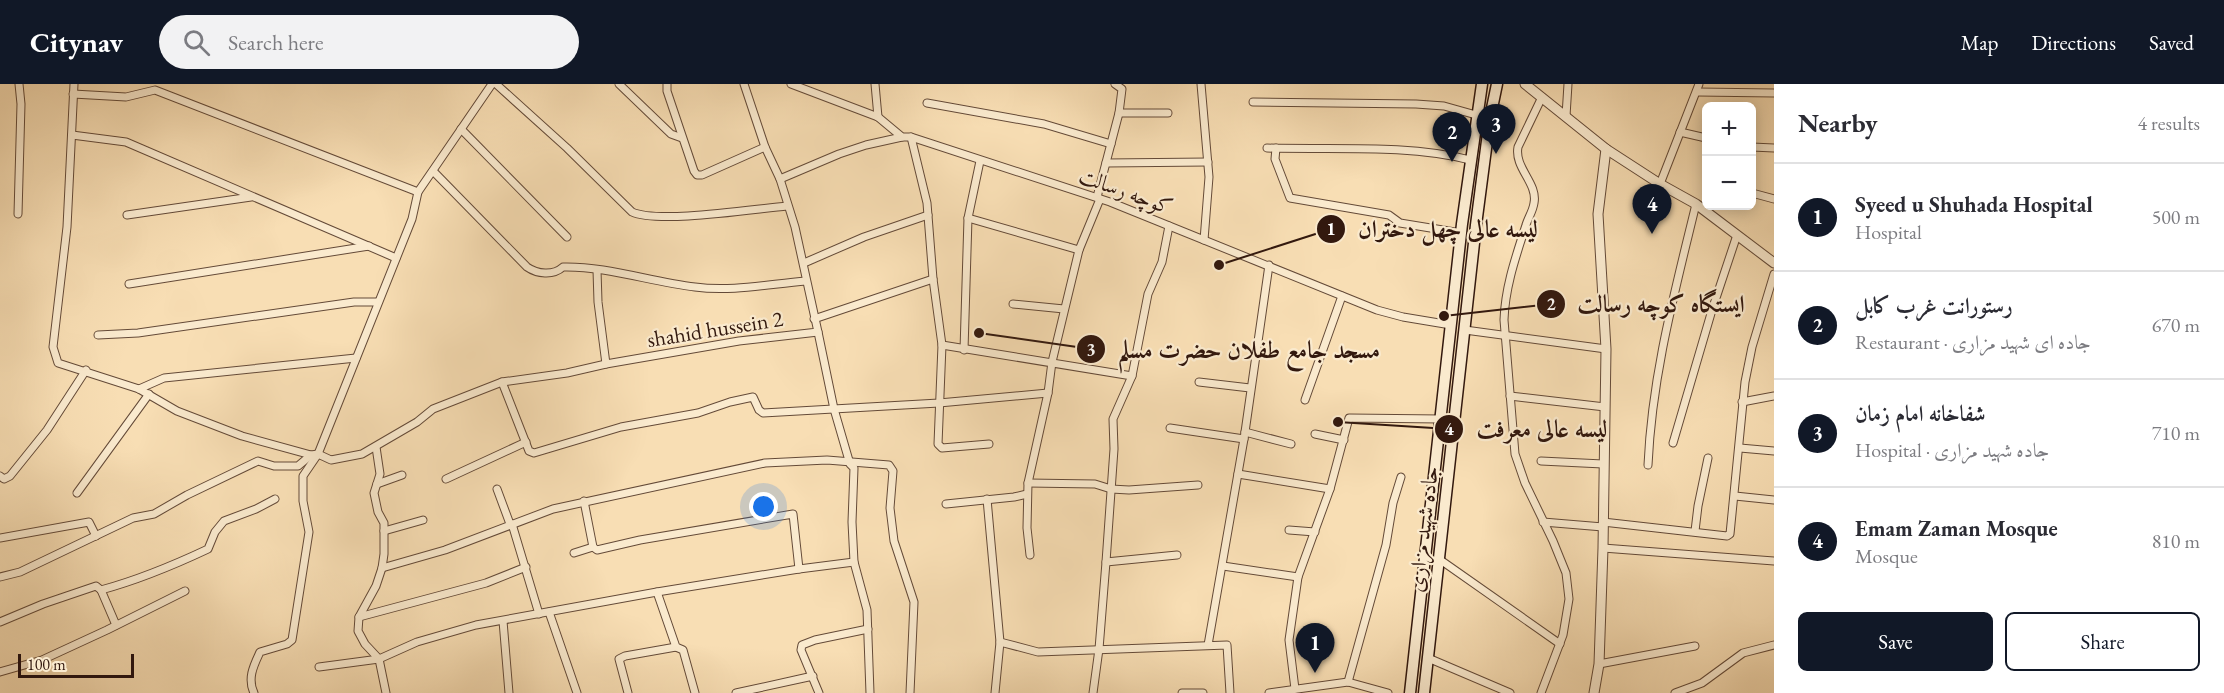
<!DOCTYPE html>
<meta charset="utf-8">
<style>
:root{--surface:#fff;--page:#f2f2f3;--text:#2b2b33;--muted:#7c7c81;--line:#e1e1e2;--accent:#111827}
body{margin:0;font-family:"EB Garamond",Amiri,serif;background:var(--page);color:var(--text)}
.controls{position:absolute;right:18px;top:18px;display:grid;overflow:hidden;border-radius:9px;box-shadow:0 3px 15px #0003}
.controls button{width:54px;height:54px;display:grid;place-items:center;padding:0;border:0;border-bottom:2px solid var(--line);background:var(--surface);color:var(--text);font:30px sans-serif}
.scale{position:absolute;left:18px;bottom:15px;width:116px;box-sizing:border-box;padding-left:6px;border:3px solid #32180e;border-top:0;font-size:16px;line-height:21px;white-space:nowrap;color:#32180e;-webkit-text-stroke:4px #faeace;paint-order:stroke}
.you{position:absolute;left:764px;top:423px;width:21px;height:21px;margin:-15px;border:4px solid #fff;border-radius:50%;background:#1a73e8;box-shadow:0 0 0 9px #1a73e833}
.badge{display:grid;place-items:center;width:39px;height:39px;border-radius:50%;background:var(--accent);color:#fff;font-size:20px;font-weight:700}
.pin{position:absolute;translate:-50% -50px;filter:drop-shadow(0 2px 3px #0008)}
.pin::after{content:'';position:absolute;top:32px;width:21px;height:18px;background:inherit;clip-path:polygon(0 0,100% 0,50% 100%)}
.list{margin:0;padding:0;list-style:none}
h2{display:flex;justify-content:space-between;align-items:center;height:78px;margin:0;padding:0 24px;font-size:26px}
h2 small{font-size:20px;font-weight:400;color:var(--muted)}
.list li{display:grid;grid-template-columns:39px 1fr auto;gap:18px;align-items:center;box-sizing:border-box;height:108px;padding:0 24px;border-top:2px solid var(--line)}
.list b{display:block;font-size:22px;white-space:nowrap}
.list p{margin:0;font-size:20px;white-space:nowrap;color:var(--muted)}
.list em{font-size:20px;font-style:normal;color:var(--muted)}
.actions{display:flex;gap:12px;padding:18px 24px}
.actions a{flex:1;padding:14px 0;border:2px solid var(--accent);border-radius:9px;text-align:center;font-size:21px;color:var(--accent)}
.actions .main{background:var(--accent);color:#fff}
.icon{flex:none;width:33px;height:33px;fill:none;stroke:currentColor;stroke-width:2;stroke-linecap:round;stroke-linejoin:round}
.map{position:relative;flex:none;width:1774px;height:609px;overflow:hidden}
header{display:flex;align-items:center;gap:36px;box-sizing:border-box;height:84px;padding:0 30px;background:var(--accent);color:#fff}
header strong{font-size:28px}
nav{display:flex;gap:33px;margin-inline-start:auto;font-size:21px}
.search{width:420px;height:54px;background:var(--page);display:flex;align-items:center;gap:15px;box-sizing:border-box;padding:0 21px;border-radius:33px;color:var(--muted);font-size:22px}
main{display:flex}
aside{flex:1;background:var(--surface)}
.map>svg:first-child{display:block}
.lines{fill:none;stroke-linecap:round;stroke-linejoin:round}
.minor-casing{stroke:#644a38;stroke-width:9}
.tertiary-casing{stroke:#644a38;stroke-width:11}
.secondary-casing{stroke:#32180e;stroke-width:13}
.minor{stroke:#faeace;stroke-width:7}
.tertiary{stroke:#faeace;stroke-width:9}
.secondary{stroke:#faeace;stroke-width:10}
.labels{text-anchor:middle;dominant-baseline:central;stroke-width:4.5;stroke-linejoin:round;paint-order:stroke}
.street-label{font-size:22px;fill:#32180e;stroke:#faeace}
.leader{fill:none;stroke:#32180e;stroke-width:2}
.callout-dot{fill:#32180e;stroke:#faeace;stroke-width:2}
.mark-label{font-size:18px;text-anchor:middle;font-weight:bold;fill:#fff}
.callout-label{font-size:24px;text-anchor:middle;font-weight:bold;fill:#32180e;stroke:#faeace;stroke-width:4.5;stroke-linejoin:round;paint-order:stroke}
</style>
<header>
<strong>Citynav</strong>
<div class="search"><svg class="icon" aria-label="search" viewBox="0 0 24 24"><circle cx="10" cy="10" r="6"/><path d="M15 15l6 6"/></svg>Search here</div>
<nav><a>Map</a><a>Directions</a><a>Saved</a></nav>
</header>
<main>
<div class="map">
<svg width="1774" height="609" viewBox="0 0 1774 609">
<rect width="100%" height="100%" fill="#f8deb4"/>
<filter id="stains"><feTurbulence type="fractalNoise" baseFrequency=".00333" numOctaves="4"/><feColorMatrix values="0 0 0 0 .2 0 0 0 0 .09 0 0 0 0 .02 0 0 0 .5 -.17"/></filter>
<radialGradient id="worn" r=".72"><stop offset=".6" stop-color="#630" stop-opacity="0"/><stop offset="1" stop-color="#630" stop-opacity=".3"/></radialGradient>
<g class="lines">
<g class="minor-casing">
<g id="minor">
<path d="M74 0 67 143 53 263 58 279 139 305 177 327 242 352 311 371"/>
<path d="M496 0 567 64 632 128C659 140 753 125 787 122"/>
<path d="M619 0 671 50 682 54"/>
<path d="M667 0V7L694 87 697 91H702L765 63"/>
<path d="M791 0 878 33 902 53H911L1110 118 1377 226 1403 233 1451 241"/>
<path d="M875 0 878 33"/>
<path d="M1201 0 1209 93 1204 156"/>
<path d="M1698 8 1774 9"/>
<path d="M73 10 126 13 155 6 418 108"/>
<path d="M1253 18 1416 20 1444 22 1476 31"/>
<path d="M927 19 1044 40 1111 60"/>
<path d="M1119 29H1168"/>
<path d="M1566 32 1568 0"/>
<path d="M461 45 567 153"/>
<path d="M1680 48 1706 54"/>
<path d="M72 51 126 58 396 174"/>
<path d="M911 53 927 119 933 195 942 261 938 360 942 364 989 360"/>
<path d="M1752 63 1774 64"/>
<path d="M1267 64C1331 66 1408 60 1470 76"/>
<path d="M1276 64 1275 75 1290 114 1389 131 1400 139 1461 149"/>
<path d="M1106 79 1208 78"/>
<path d="M433 87 527 183C537 190 553 192 563 183 607 182 651 198 695 203 731 208 769 200 806 197"/>
<path d="M780 95 839 70 866 61 902 53"/>
<path d="M1660 100 1699 0"/>
<path d="M1752 109 1774 115"/>
<path d="M1097 113 1119 29 1122 5 1115 0"/>
<path d="M18 130 21 20 19 0"/>
<path d="M127 131 251 113"/>
<path d="M968 134 1079 166"/>
<path d="M804 179 864 153 928 131"/>
<path d="M597 186 598 218 606 280"/>
<path d="M129 200 369 162"/>
<path d="M1013 220 1064 225"/>
<path d="M814 235 933 195"/>
<path d="M1465 246 1606 265"/>
<path d="M818 248 834 325 850 380 854 384 852 438 854 478 867 526 870 609"/>
<path d="M98 251 138 249 354 218H378"/>
<path d="M942 261 1132 292"/>
<path d="M964 266 968 134 980 77"/>
<path d="M502 298 529 367 534 369 621 343 698 329 730 318 753 313 759 326 763 329 939 319 1048 309"/>
<path d="M1199 298 1250 304"/>
<path d="M139 305 164 294 356 274"/>
<path d="M1510 312 1605 323"/>
<path d="M1305 316 1342 212"/>
<path d="M1742 318 1774 312"/>
<path d="M1170 344 1244 355"/>
<path d="M1245 348 1291 360"/>
<path d="M1315 350 1344 356"/>
<path d="M1673 359 1712 226 1737 151"/>
<path d="M376 363 380 390 374 409 378 428 384 439V470L382 484 376 502 359 533 358 547 365 560 379 575 386 609"/>
<path d="M1740 364 1774 367"/>
<path d="M1541 377 1603 380"/>
<path d="M1648 381C1652 291 1675 207 1696 120"/>
<path d="M1238 390 1330 405"/>
<path d="M0 392 4 395 10 392 47 346 86 286"/>
<path d="M446 395 526 358"/>
<path d="M1028 399 1095 400 1111 405 1129 406 1198 401"/>
<path d="M377 400 402 391"/>
<path d="M497 405 510 440"/>
<path d="M77 409 149 310"/>
<path d="M1735 412 1774 416"/>
<path d="M987 415 1000 558 995 609"/>
<path d="M584 417 593 463 597 466 640 456 793 430 799 485"/>
<path d="M946 420 1014 413 1027 410"/>
<path d="M1543 438 1603 443"/>
<path d="M1603 438 1727 452 1730 450 1745 298 1752 263 1774 190"/>
<path d="M512 440 539 530"/>
<path d="M1289 446 1315 448"/>
<path d="M384 447 423 436"/>
<path d="M1695 447 1698 422 1708 374"/>
<path d="M0 454 89 438 96 452"/>
<path d="M1603 464 1774 477"/>
<path d="M574 469 593 463"/>
<path d="M1030 471 1027 444 1028 399 1048 309 1052 278 1079 166 1100 115"/>
<path d="M1439 475 1560 560"/>
<path d="M1106 478 1177 471"/>
<path d="M1223 482 1298 493"/>
<path d="M382 484 445 466 553 425 765 379 827 376 889 381 893 387 890 424 894 457 914 518 910 609"/>
<path d="M0 493 20 488 133 434 154 430 187 411 258 377 274 382H298L311 371 318 370 331 376 362 370 417 338 433 325 502 298 567 289 606 280 739 257 818 248 795 143 780 95 765 63 744 0"/>
<path d="M101 506 116 541"/>
<path d="M657 508 676 563 683 566 695 609"/>
<path d="M549 528 577 609"/>
<path d="M359 533 486 499 526 483"/>
<path d="M503 537 509 609"/>
<path d="M0 538 43 520 96 502 101 506C138 496 174 481 208 465L215 448 224 437 256 425 275 415"/>
<path d="M1000 558 1038 568 1227 561 1230 609"/>
<path d="M1208 561 1244 355 1269 181"/>
<path d="M1428 574 1510 609"/>
<path d="M1599 580 1695 562"/>
<path d="M319 583 379 575 417 558 476 541 657 508 799 485 854 478"/>
<path d="M0 588 42 576 107 546 185 507"/>
<path d="M1348 598 1386 461 1393 419 1401 393"/>
<path d="M1295 605 1289 556 1298 493 1330 405 1349 334 1441 335"/>
<path d="M254 609C247 594 254 581 260 568L287 560 292 556 309 448 303 417V392L318 370 412 135 418 108 492 0"/>
<path d="M628 609 619 575 625 572 676 563"/>
<path d="M736 609 813 592"/>
<path d="M819 609 801 566 802 561 815 556 868 545"/>
<path d="M1093 609 1099 565 1106 478 1114 365 1113 335 1132 292 1148 210 1162 178 1169 142"/>
<path d="M1182 609H1203"/>
<path d="M1269 609 1348 598 1388 609"/>
<path d="M1541 609 1563 551 1569 515 1566 489 1553 457 1525 399 1515 370 1504 236C1505 203 1516 172 1526 141 1528 134 1533 127 1534 119 1538 99 1514 84 1518 63L1542 13"/>
<path d="M1675 609 1702 599 1743 569 1774 561"/>
</g>
</g>
<g class="tertiary-casing">
<g id="tertiary">
<path d="M1525 0 1606 65 1660 100 1696 120 1774 179"/>
<path d="M1594 609 1599 580 1603 464 1606 265 1598 130 1606 65"/>
</g>
</g>
<g class="secondary-casing">
<g id="secondary">
<path d="M1410 609 1462 140 1482 0"/>
<path d="M1424 609 1476 141 1490 34 1497 0"/>
</g>
</g>
<use href="#minor" class="minor"/>
<use href="#tertiary" class="tertiary"/>
<use href="#secondary" class="secondary"/>
</g>
<g class="labels">
<g class="street-label">
<text transform="translate(1126 107) rotate(20)">کوچه رسالت</text>
<text transform="translate(715 245) rotate(-9)">shahid hussein 2</text>
<text transform="translate(1423 445) rotate(-83)">جاده شهید مزاری</text>
</g>
</g>
<path class="leader" d="M1219 181L1331 145M1444 232L1551 220M979 249L1091 265M1338 338L1449 345"/>
<g class="callout-dot">
<circle cx="1219" cy="181" r="6"/>
<circle cx="1444" cy="232" r="6"/>
<circle cx="979" cy="249" r="6"/>
<circle cx="1338" cy="338" r="6"/>
<circle cx="1331" cy="145" r="15"/>
<circle cx="1551" cy="220" r="15"/>
<circle cx="1091" cy="265" r="15"/>
<circle cx="1449" cy="345" r="15"/>
</g>
<g class="mark-label">
<text x="1331" y="151">1</text>
<text x="1551" y="226">2</text>
<text x="1091" y="272">3</text>
<text x="1449" y="351">4</text>
</g>
<g class="callout-label">
<text x="1448" y="153">لیسه عالی چهل دختران</text>
<text x="1661" y="228">ایستگاه کوچه رسالت</text>
<text x="1249" y="274">مسجد جامع طفلان حضرت مسلم</text>
<text x="1542" y="353">لیسه عالی معرفت</text>
</g>
<rect width="100%" height="100%" filter="url(#stains)"/>
<rect width="100%" height="100%" fill="url(#worn)"/>
</svg>
<div class="controls">
<button>+</button>
<button>−</button>
</div>
<div class="scale">100 m</div>
<div class="you"></div>
<div class="pin badge" style="left:1315px;top:589px">1</div>
<div class="pin badge" style="left:1452px;top:78px">2</div>
<div class="pin badge" style="left:1496px;top:70px">3</div>
<div class="pin badge" style="left:1652px;top:150px">4</div>
</div>
<aside>
<h2>Nearby<small>4 results</small></h2>
<ul class="list">
<li><span class="badge">1</span><div><b>Syeed u Shuhada Hospital</b><p>Hospital</p></div><em>500 m</em></li>
<li><span class="badge">2</span><div><b>رستورانت غرب کابل</b><p>Restaurant · جاده ای شهید مزاری</p></div><em>670 m</em></li>
<li><span class="badge">3</span><div><b>شفاخانه امام زمان</b><p>Hospital · جاده شهید مزاری</p></div><em>710 m</em></li>
<li><span class="badge">4</span><div><b>Emam Zaman Mosque</b><p>Mosque</p></div><em>810 m</em></li>
</ul>
<div class="actions"><a class="main">Save</a><a>Share</a></div>
</aside>
</main>
